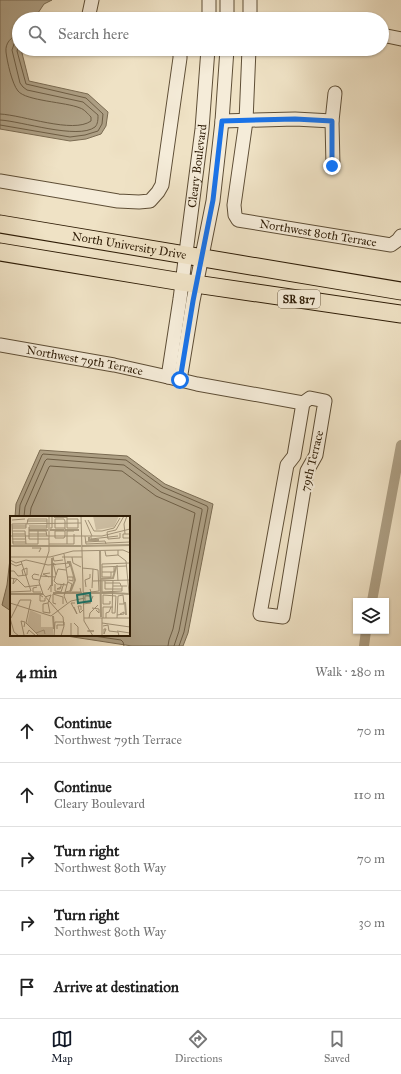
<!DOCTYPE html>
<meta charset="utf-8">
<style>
:root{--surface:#fff;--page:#f6f6f6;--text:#222;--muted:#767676;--line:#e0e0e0;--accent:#111827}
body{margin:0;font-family:"IM FELL Great Primer",serif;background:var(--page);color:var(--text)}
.controls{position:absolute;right:12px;bottom:12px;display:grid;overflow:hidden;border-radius:0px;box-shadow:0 1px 3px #0004}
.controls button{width:36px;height:36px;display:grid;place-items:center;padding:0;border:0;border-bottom:1px solid var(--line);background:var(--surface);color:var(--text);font:20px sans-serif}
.stop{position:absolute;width:12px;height:12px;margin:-9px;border:3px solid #1a73e8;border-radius:50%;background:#fff}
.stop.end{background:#1a73e8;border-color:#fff;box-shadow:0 1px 4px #0008}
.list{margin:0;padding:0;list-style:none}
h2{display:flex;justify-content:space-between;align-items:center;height:52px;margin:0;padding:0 16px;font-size:17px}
h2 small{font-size:13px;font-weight:400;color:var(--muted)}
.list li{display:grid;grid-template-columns:26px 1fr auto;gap:12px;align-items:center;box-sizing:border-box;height:64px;padding:0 16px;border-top:1px solid var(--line)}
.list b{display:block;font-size:15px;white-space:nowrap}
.list p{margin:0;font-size:13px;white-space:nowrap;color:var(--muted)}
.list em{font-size:13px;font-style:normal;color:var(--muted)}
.icon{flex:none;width:22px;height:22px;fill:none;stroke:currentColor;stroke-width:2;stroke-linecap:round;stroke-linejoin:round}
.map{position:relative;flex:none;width:401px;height:646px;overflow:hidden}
.search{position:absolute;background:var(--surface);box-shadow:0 1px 3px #0004;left:12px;right:12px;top:12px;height:44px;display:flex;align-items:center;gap:10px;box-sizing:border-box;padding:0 14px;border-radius:22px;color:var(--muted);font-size:15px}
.sheet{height:372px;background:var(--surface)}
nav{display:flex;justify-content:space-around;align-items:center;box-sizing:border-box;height:56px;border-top:1px solid var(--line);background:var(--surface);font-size:11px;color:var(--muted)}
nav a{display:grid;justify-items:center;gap:2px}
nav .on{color:var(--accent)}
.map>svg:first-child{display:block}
.water{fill:#ad9f84;stroke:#7a6b52}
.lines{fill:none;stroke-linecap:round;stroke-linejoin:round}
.shore{stroke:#6e5e45;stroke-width:1}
.canal{stroke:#ad9f84;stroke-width:10}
.minor-casing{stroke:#5e4e36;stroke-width:15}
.major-casing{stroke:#2e1c06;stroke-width:19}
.minor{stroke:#f5ecd9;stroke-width:13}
.major{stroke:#efe2c5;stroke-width:17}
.route{stroke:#1a73e8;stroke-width:5}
.labels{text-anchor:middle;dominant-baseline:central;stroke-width:4;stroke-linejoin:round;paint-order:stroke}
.shield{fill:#f5ecd9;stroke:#6a5a45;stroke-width:1}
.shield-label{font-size:11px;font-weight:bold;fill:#2e1c06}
.street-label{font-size:12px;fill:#2e1c06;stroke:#f5ecd9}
.inset-river{fill:none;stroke:#ad9f84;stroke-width:2}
.inset-road{fill:none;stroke:#a29379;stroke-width:1}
.view{fill:#0f766e;fill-opacity:0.15;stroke:#0f766e;stroke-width:2}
.inset-edge{fill:none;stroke:#2e1c06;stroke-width:2}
</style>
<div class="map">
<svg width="401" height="646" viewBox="0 0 401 646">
<rect width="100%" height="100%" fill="#efe2c5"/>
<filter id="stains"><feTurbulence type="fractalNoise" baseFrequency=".005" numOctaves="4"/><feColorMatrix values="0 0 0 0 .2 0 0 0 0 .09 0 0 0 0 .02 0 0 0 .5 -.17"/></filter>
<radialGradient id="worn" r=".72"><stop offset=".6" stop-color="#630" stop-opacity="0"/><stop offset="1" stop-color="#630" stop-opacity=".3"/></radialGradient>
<g class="water">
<path d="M0 0H52L44 4 34 19H19V49H21L29 81 88 94 108 112 106 126 101 134 86 139 70 141 0 129Z"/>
<path d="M40 450 127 456 165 484 213 504 188 633 183 646H132L60 635H129V517H15L16 504Z"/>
<path d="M11 550V611L2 605 7 585Z"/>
</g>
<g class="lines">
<g class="shore">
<path d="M0 114C23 115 73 134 91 121V117C88 114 84 109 80 108 66 102 26 101 18 91 12 84 7 61 6 52 5 43 11 37 19 34"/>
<path d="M0 120C21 121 78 140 95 127 98 124 98 119 98 115L83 102 27 90 23 87 20 83 12 50 14 44 19 40"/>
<path d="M0 125 70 137 85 135 98 131 102 124 103 114 86 98 26 84 17 51 19 46"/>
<path d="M19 517 20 505 42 455 43 454 126 460 163 487 207 506 208 508 184 632 179 646"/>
<path d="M24 517 25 507 45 461 47 459 124 465 161 492 202 509V511L179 631 174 646"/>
<path d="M30 517 31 508 49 467 50 466 122 471 156 496 195 513 173 629 169 640 168 646"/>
<path d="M87 635 121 640 123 642 124 646"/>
</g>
<g class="canal">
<path d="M372 601 401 445"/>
<path d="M364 646 366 631"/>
</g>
<g class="minor-casing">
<g id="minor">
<path d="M227 0V19"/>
<path d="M250 0V19"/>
<path d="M91 19 89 14 92 0"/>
<path d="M209 19V0"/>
<path d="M382 35 401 39"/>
<path id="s1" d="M249 49 246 121 234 205 235 215 238 220 391 245 398 240 401 236"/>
<path d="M222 121 295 119 332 121"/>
<path d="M333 166 332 121 335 93"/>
<path d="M0 181 118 201 139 202 150 201 158 192 162 185 180 58V51L177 49"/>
<path id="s2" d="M0 345 114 365 168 377 197 384 303 403"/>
<path id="s3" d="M168 377 180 299 202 129 208 49"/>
<path d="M180 380 193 301 213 201 222 121 227 49"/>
<path d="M310 398 325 401 316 455 307 471 283 617 260 614 287 465 294 456 303 403Z"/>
</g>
</g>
<g class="major-casing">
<g id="major">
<path id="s4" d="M0 224 401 291"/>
<path d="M0 252 182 282 401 314"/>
</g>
</g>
<use href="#minor" class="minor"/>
<use href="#major" class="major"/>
</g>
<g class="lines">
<path class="route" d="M180 380 193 301 213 200 222 121 295 119 332 121V166"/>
</g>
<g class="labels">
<rect class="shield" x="278" y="290" width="42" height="18" rx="3"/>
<g class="shield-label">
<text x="299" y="299">SR 817</text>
</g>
<g class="street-label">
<text stroke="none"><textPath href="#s3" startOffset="213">Cleary Boulevard</textPath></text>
<text stroke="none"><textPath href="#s1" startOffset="254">Northwest 80th Terrace</textPath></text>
<text stroke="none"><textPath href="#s4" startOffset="131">North University Drive</textPath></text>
<text stroke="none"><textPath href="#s2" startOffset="86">Northwest 79th Terrace</textPath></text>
<text transform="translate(312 461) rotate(-76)">79th Terrace</text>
</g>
</g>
<g transform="translate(10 516)">
<rect width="120" height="120" fill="#efe2c5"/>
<path d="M83 0H109L104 11 86 14ZM20 94 31 99V111H43V120H29L17 108Z" fill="#cec0a5"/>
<path class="inset-river" d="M44 1H57M19 14H38M40 14H54M55 14H69M79 21V24H89M0 30H71M72 30 120 29M90 35 91 101M42 42V70M57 46H60L65 64 60 77M90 63 103 62 106 51M43 77H72M73 77H103M103 77 119 78M0 78H33M115 86 116 99M43 100 44 113"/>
<path class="inset-road" d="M39 0V35L29 66 33 78 53 101 54 110 51 120M57 0V12H68V3H57M71 0 74 105 83 120M2 4 15 3M75 4 82 20M78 4 84 15H92L104 12 110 2M17 5H37M2 8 71 7M2 8 3 28H28V15M17 8 18 3H37V12H19M2 10H16M19 10H37M19 11V23H39M2 12H16V8M40 12H42V0M2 15H15L16 28M19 15H36L37 20M55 15H45V22H54L55 20V5L54 3H45V12H55M110 17V22L98 23 97 16 106 14 114 0M2 18H15M19 18H37M115 18 114 8 117 0H120M120 18H113V22H120M0 20H92L120 13M75 20 76 28 120 26M81 20V23L108 20M2 23H16M2 26H16M75 26 95 25 96 28M39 28H64V18M57 28V15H64M22 32H31L29 36M108 34V39L116 45 119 77M95 35 96 40 108 39M54 38 58 65 54 80 57 87M0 41H40L63 35 113 34 120 37M43 41 44 45 53 44M52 41H72M62 41 63 47 71 51M0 44 6 47 16 44 38 49 59 47 60 50 56 52M0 47 6 50 12 48M107 49 108 65M92 51 116 50M72 52 83 53 82 72M56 54 48 53 44 65 47 68 57 69M0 55H4L8 60 17 59V52L12 54 13 59M92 56H104V50M101 56V61H92V48L120 47M46 59 43 47 46 49M30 60 45 61M39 61 33 58 40 57M58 61H63V65L59 64M0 62 7 63 15 71 30 69M4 62 3 68 7 63M29 64 23 63 22 60 24 58 29 59M83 65 120 64M92 65V76L112 75V70M95 65V73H112M103 65 102 97H105M95 67H110L111 70M45 68V75L51 76 54 67M51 68V71L50 73H47L51 71M103 70H117M27 71 23 72V76H31M76 71 75 64 80 62V58M80 73 81 76 89 75 88 54 83 53M38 74 41 69V76M0 76 21 75 11 45M55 76 60 75 62 68 58 66M62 76H71L70 72M75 80H80L75 79V86L81 87M33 81 30 79V85H35V82M35 81 41 79 38 87 40 97 33 96V88L38 87M100 85V88H93V79L106 80 105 97M0 87 41 100 61 85 75 82M46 88 43 87V78L53 81V88M73 88 80 87 83 80M64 91 67 98 61 87H65M82 92 89 93V97L86 94M71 94V90H68L70 97 73 94M107 99 114 98V96L110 98M0 102 4 116 9 120M1 102 10 84H21L16 107 29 120M74 102H120M79 102 80 97 88 89M92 102V120M93 102V91H103M96 102V97L99 96 101 91M107 102 108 80 113 79 114 88H109M61 107V120M64 107 68 111V120M92 107 120 111M93 110 98 109 99 115 108 116 109 120M94 113H96L94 118ZM77 115H84H78M107 115 120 117M26 117 34 114 35 118M17 118 19 114 26 120M14 119 11 105 15 106 14 111M44 120 45 106H54V109H47V113"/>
<path class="view" d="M80 77 81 85 68 87 67 79Z"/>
<rect width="120" height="120" class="inset-edge"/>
</g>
<rect width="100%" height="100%" filter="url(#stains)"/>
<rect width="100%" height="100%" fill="url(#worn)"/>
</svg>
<div class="controls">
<button><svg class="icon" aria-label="layers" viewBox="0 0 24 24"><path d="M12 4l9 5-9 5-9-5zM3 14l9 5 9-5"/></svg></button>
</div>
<div class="stop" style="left:180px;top:380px"></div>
<div class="stop end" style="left:332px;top:166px"></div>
<div class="search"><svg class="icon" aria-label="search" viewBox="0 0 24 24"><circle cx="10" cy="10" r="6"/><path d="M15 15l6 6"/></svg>Search here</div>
</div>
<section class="sheet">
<h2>4 min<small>Walk · 280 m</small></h2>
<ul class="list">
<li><svg class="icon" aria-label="ahead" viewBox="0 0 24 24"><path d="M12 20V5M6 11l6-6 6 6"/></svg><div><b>Continue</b><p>Northwest 79th Terrace</p></div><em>70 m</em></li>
<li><svg class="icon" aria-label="ahead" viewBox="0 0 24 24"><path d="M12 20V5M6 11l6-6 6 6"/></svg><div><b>Continue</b><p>Cleary Boulevard</p></div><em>110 m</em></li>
<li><svg class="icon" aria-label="right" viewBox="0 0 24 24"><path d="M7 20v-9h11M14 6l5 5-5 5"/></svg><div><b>Turn right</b><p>Northwest 80th Way</p></div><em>70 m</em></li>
<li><svg class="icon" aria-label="right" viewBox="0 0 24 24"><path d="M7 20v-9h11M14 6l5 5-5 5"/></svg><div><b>Turn right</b><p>Northwest 80th Way</p></div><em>30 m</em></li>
<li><svg class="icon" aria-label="arrive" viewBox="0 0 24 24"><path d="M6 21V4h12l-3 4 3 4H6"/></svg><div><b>Arrive at destination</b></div></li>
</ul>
</section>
<nav>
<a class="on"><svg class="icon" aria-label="map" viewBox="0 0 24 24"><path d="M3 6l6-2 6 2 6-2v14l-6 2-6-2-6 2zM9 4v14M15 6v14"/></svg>Map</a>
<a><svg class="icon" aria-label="directions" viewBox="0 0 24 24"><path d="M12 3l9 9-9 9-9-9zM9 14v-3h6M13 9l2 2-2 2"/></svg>Directions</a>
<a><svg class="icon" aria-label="saved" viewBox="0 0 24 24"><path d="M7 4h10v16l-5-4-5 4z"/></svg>Saved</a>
</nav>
